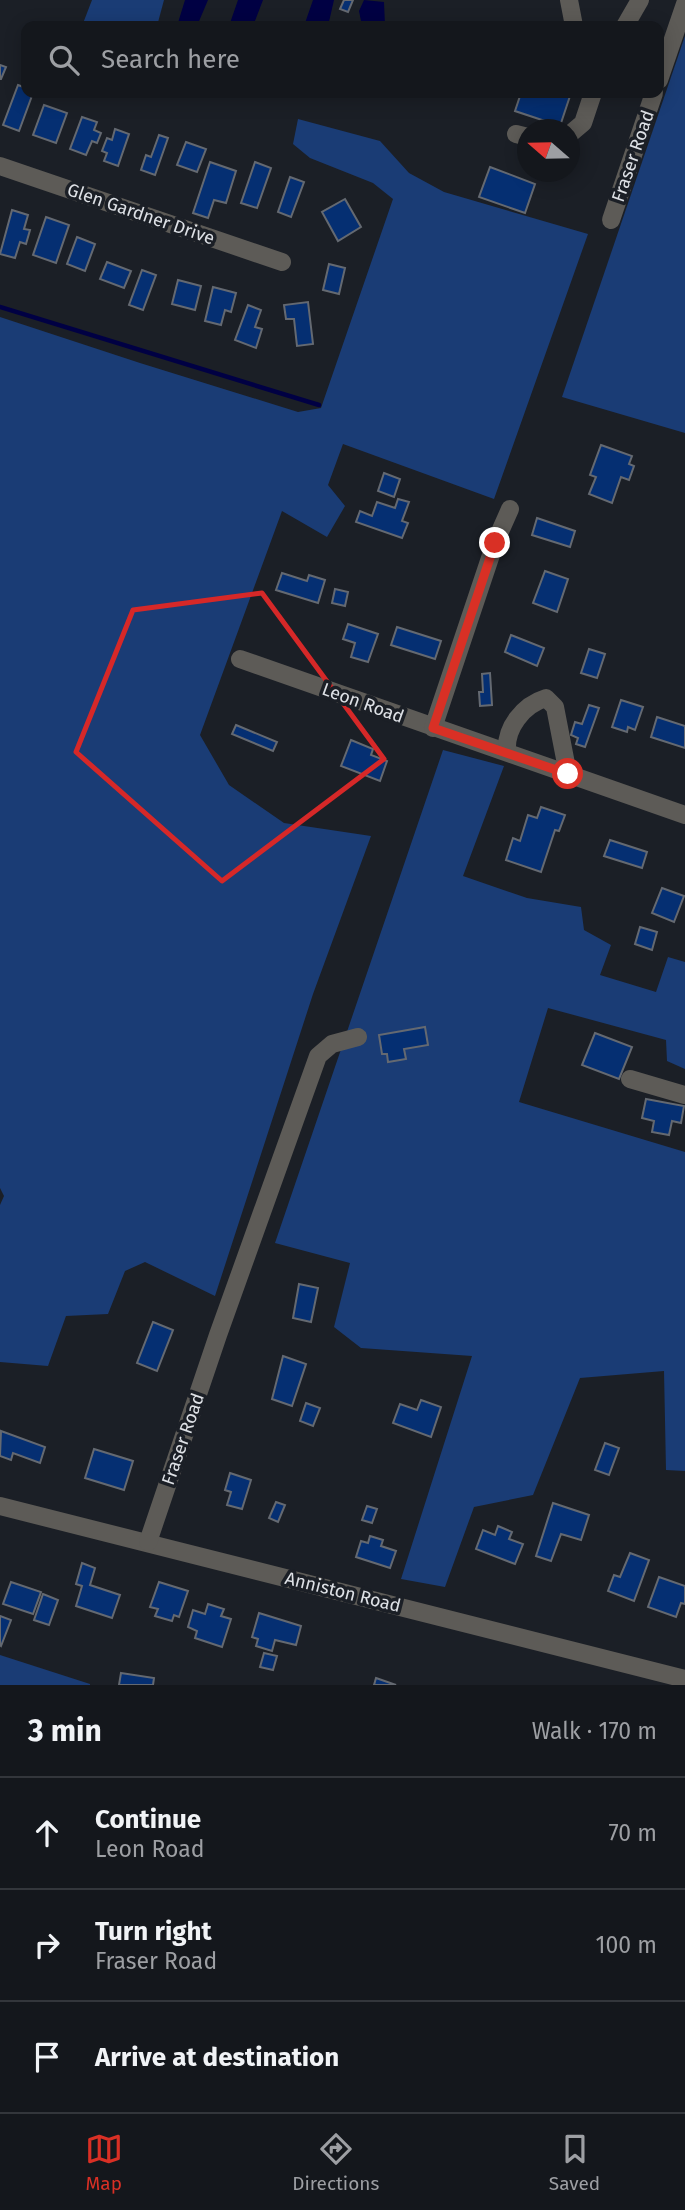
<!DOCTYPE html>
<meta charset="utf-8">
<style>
:root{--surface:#14171c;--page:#1d2025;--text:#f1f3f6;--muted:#9d9fa3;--line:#33363b;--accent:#d93025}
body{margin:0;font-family:"Fira Sans",sans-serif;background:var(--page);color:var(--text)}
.compass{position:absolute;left:517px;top:119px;width:63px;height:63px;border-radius:50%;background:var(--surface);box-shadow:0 4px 18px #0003;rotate:290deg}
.stop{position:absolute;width:21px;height:21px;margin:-16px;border:5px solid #d93025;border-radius:50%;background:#fff}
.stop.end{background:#d93025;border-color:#fff;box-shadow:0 2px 7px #0008}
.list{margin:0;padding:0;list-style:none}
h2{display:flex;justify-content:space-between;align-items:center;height:91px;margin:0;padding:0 28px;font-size:30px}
h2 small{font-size:23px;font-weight:400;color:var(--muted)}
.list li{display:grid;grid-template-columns:46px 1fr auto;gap:21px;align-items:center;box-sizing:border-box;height:112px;padding:0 28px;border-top:2px solid var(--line)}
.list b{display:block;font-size:26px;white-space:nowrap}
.list p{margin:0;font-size:23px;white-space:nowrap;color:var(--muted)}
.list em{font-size:23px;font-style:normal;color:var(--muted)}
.icon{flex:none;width:38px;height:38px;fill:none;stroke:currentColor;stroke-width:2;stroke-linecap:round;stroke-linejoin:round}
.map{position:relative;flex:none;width:685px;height:1685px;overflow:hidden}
.search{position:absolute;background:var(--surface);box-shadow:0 4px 18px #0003;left:21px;right:21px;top:21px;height:77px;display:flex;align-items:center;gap:18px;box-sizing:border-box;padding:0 24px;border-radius:14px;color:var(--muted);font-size:26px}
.sheet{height:427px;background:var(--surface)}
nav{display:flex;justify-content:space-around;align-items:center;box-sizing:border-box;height:98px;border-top:2px solid var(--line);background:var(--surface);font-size:19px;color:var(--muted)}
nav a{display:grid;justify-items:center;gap:4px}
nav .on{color:var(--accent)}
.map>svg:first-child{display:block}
.green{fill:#1a3c75}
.water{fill:#000043}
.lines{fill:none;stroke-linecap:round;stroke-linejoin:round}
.stream{stroke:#000043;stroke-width:4.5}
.building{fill:#052f72;stroke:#646971;stroke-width:2}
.minor{stroke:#5d5b57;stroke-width:18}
.route{stroke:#d93025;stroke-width:9}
.marked{fill:none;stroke:#d62828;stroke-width:5;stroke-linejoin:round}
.labels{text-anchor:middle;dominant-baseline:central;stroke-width:7;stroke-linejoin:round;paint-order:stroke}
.street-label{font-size:18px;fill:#dee1e6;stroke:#1b1f26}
</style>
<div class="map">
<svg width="685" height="1685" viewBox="0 0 685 1685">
<rect width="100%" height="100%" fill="#1b1f26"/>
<g class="green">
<path d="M92 0H164L157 26H82Z"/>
<path d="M685 36V433L562 397Z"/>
<path d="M298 119 380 141 409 173 444 192 588 234 494 499 343 444 328 485 345 506 327 537 282 511 200 735 229 785 284 823 371 836 313 994 215 1296 145 1262 125 1271 108 1314 66 1316 48 1366 0 1362V1205L4 1196 0 1188V317L140 363 298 412 321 408 393 199 373 183 310 158 293 144Z"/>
<path d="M443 750 504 766 463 876 527 898 581 907 584 930 611 945 600 975 656 992 668 957 685 962V1069L667 1061 666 1040 548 1008 519 1102 685 1152V1471L666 1470 664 1371 580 1378 533 1495 474 1507 445 1587 401 1579 472 1356 361 1348 334 1327 350 1263 275 1243Z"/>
<path d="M0 1655 90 1684V1685H0Z"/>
</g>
<g class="water">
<path d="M185 0H208L197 26H177Z"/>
<path d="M238 0H263L253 26H229Z"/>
<path d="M313 0H334L328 26H304Z"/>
<path d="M364 0 384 2 385 26H362L359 11Z"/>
</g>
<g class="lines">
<path class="stream" d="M0 307 319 405"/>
</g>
<g class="building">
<path d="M344 0H353L348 12 340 9Z"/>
<path d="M0 65 6 67 1 79H0Z"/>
<path d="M18 85 26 88V93H33L19 131 3 125Z"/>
<path d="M521 93H571L560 126 515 111Z"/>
<path d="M44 105 67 113 56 143 33 135Z"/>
<path d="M82 117 97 122 94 130 101 133 97 143 92 141 86 155 70 149Z"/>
<path d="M115 129 129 134 118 166 104 161 107 153 102 151 107 138 112 140Z"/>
<path d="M159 135 168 138 155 175 141 170 146 155 151 157Z"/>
<path d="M186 142 206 149 197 172 177 165Z"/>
<path d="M210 162 236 171 226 203 214 200 208 218 193 213Z"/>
<path d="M255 162 271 168 257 208 241 203Z"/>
<path d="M490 167 535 184 525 213 479 197Z"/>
<path d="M290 177 304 182 291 217 278 212Z"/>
<path d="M345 199 361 227 338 241 322 212Z"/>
<path d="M12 210 28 215 24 229 30 230 26 244 20 242 15 258 0 254Z"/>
<path d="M46 217 69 225 56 263 33 255Z"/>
<path d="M77 237 95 244 85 271 67 264Z"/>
<path d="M107 262 131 271 124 288 100 279Z"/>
<path d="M329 264 345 268 339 294 323 290Z"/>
<path d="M142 270 156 275 143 310 129 305Z"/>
<path d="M178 280 201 286 195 310 172 304Z"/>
<path d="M213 287 236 293 231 312 225 310 221 325 205 321Z"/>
<path d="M308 302 313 344 297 346 294 319H286L284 305Z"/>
<path d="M248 305 261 310 255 327 262 329 256 348 235 340Z"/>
<path d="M601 445 632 456 629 464 634 466 629 480 621 477 612 503 589 494 596 477 590 475Z"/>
<path d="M384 473 400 479 394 497 378 491Z"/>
<path d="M398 499 409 502 402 521 408 523 402 538 356 522 360 511 372 516 377 502 395 508Z"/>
<path d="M537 518 575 531 570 547 532 535Z"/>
<path d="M545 571 568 579 557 612 533 603Z"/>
<path d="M282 573 307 581 309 575 325 580 318 603 276 590Z"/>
<path d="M335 589 348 592 345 606 332 603Z"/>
<path d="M348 624 378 634 368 662 351 657 355 643 343 639Z"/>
<path d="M397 627 441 641 435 659 391 645Z"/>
<path d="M511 635 544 648 537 666 505 652Z"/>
<path d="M589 649 605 654 597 678 581 673Z"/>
<path d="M490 673 492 705 480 706 479 692H483L482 674Z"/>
<path d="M621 700 643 707 635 730 628 727 627 732 612 727Z"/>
<path d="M589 705 599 708 585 747 576 744 578 738 571 735 575 722 582 724Z"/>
<path d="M657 717 685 726V748L651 737Z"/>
<path d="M236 725 277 742 273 751 232 734Z"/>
<path d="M351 740 373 749 371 755 387 761 380 781 341 766Z"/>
<path d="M541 807 565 815 559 831 555 830 541 872 506 860 513 838 520 841 528 815 537 818Z"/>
<path d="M610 840 647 852 642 868 604 856Z"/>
<path d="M662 888 684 896 674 922 652 913Z"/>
<path d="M640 927 657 932 652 950 635 944Z"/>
<path d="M425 1027 428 1045 404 1049 406 1059 388 1062 387 1054H382L379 1035Z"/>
<path d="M595 1033 632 1047 619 1079 582 1065Z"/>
<path d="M646 1099 684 1106 681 1123 672 1121 669 1135 652 1132 654 1121 642 1118Z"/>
<path d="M299 1284 318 1288 311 1322 293 1318Z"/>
<path d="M153 1322 173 1330 157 1371 137 1363Z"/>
<path d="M283 1356 306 1364 292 1406 272 1399Z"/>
<path d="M421 1400 441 1407 431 1437 393 1423 400 1404 417 1410Z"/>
<path d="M306 1403 320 1408 313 1426 300 1421Z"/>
<path d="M1 1431 45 1447 40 1463 13 1453 11 1460 0 1456Z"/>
<path d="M605 1443 619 1448 609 1475 595 1470Z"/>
<path d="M94 1449 133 1461 124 1490 85 1478Z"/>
<path d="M230 1473 251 1480 242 1509 227 1505 231 1492 225 1490Z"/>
<path d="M276 1502 285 1505 278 1522 269 1518Z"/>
<path d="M553 1503 589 1515 581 1540 561 1534 551 1561 536 1556Z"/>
<path d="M367 1506 377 1509 372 1523 362 1520Z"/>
<path d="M498 1526 512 1532 509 1539 523 1544 515 1564 476 1549 483 1530 495 1535Z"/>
<path d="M370 1536 383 1540 381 1546 396 1551 390 1568 356 1557 361 1541 368 1543Z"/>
<path d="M630 1553 649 1560 634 1601 608 1591 614 1575 620 1577Z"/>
<path d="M82 1563 95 1568 90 1585 120 1595 112 1618 76 1606 82 1586 76 1584Z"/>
<path d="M659 1577 685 1586V1604L681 1603 676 1617 648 1607Z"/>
<path d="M11 1582 41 1592 33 1614 3 1604Z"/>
<path d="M159 1582 188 1591 179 1617 174 1615 172 1621 155 1616 158 1609 150 1607Z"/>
<path d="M43 1594 58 1600 49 1625 34 1620Z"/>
<path d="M208 1604 224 1609 221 1616 231 1619 222 1647 195 1638 197 1631 188 1627 193 1610 205 1614Z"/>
<path d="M259 1613 301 1626 296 1645 275 1640 272 1651 256 1646 258 1639 252 1637Z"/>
<path d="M0 1616 11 1620 1 1646 0 1645Z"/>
<path d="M264 1653 277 1656 273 1670 260 1667Z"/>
<path d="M121 1673 154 1678 153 1685H119Z"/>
<path d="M376 1678 396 1685H374Z"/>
</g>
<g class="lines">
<g class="minor">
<path d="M569 0 574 26"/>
<path d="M625 26 640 0"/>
<path d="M659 80 685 4"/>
<path d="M516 134 528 137"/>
<path d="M570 134 583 123 593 93"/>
<path d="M0 166 282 262"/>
<path d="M611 220 654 93"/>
<path d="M240 659 685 815"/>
<path d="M433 728 495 543 510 509"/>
<path d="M507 752C505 728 523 705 546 698L555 707 568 774"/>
<path d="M630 1079 685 1095"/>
<path d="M0 1506 685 1679"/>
<path d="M148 1542 218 1335 318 1056 332 1044 358 1037"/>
</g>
</g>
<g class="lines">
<path class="route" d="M495 543 433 728 568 774"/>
</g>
<path class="marked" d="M262 593 384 759 222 881 76 752 133 610Z"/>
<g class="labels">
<g class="street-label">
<text transform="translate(633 156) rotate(-71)">Fraser Road</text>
<text transform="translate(141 214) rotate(19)">Glen Gardner Drive</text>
<text transform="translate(363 703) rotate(20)">Leon Road</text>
<text transform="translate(183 1439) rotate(-71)">Fraser Road</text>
<text transform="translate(343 1592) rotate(14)">Anniston Road</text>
</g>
</g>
</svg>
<svg class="compass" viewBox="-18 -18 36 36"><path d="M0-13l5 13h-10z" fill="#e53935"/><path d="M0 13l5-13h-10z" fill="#9d9fa3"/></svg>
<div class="stop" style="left:568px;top:774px"></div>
<div class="stop end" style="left:495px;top:543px"></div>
<div class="search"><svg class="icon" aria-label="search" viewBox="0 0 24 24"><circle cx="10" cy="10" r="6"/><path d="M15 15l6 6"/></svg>Search here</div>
</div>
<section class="sheet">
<h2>3 min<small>Walk · 170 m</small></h2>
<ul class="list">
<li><svg class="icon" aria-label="ahead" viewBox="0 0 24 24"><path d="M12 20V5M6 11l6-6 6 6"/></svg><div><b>Continue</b><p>Leon Road</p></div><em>70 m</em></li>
<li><svg class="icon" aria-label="right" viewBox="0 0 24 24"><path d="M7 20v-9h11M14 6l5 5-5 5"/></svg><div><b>Turn right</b><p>Fraser Road</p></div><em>100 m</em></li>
<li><svg class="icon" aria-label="arrive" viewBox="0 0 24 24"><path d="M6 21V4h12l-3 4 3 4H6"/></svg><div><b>Arrive at destination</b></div></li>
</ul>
</section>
<nav>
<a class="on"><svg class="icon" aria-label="map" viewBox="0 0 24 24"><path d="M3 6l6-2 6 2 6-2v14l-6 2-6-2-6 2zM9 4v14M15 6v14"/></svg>Map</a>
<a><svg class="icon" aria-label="directions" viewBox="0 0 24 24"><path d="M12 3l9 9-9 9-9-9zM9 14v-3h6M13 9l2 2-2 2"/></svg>Directions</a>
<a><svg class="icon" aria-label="saved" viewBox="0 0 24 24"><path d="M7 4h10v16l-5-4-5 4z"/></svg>Saved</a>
</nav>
